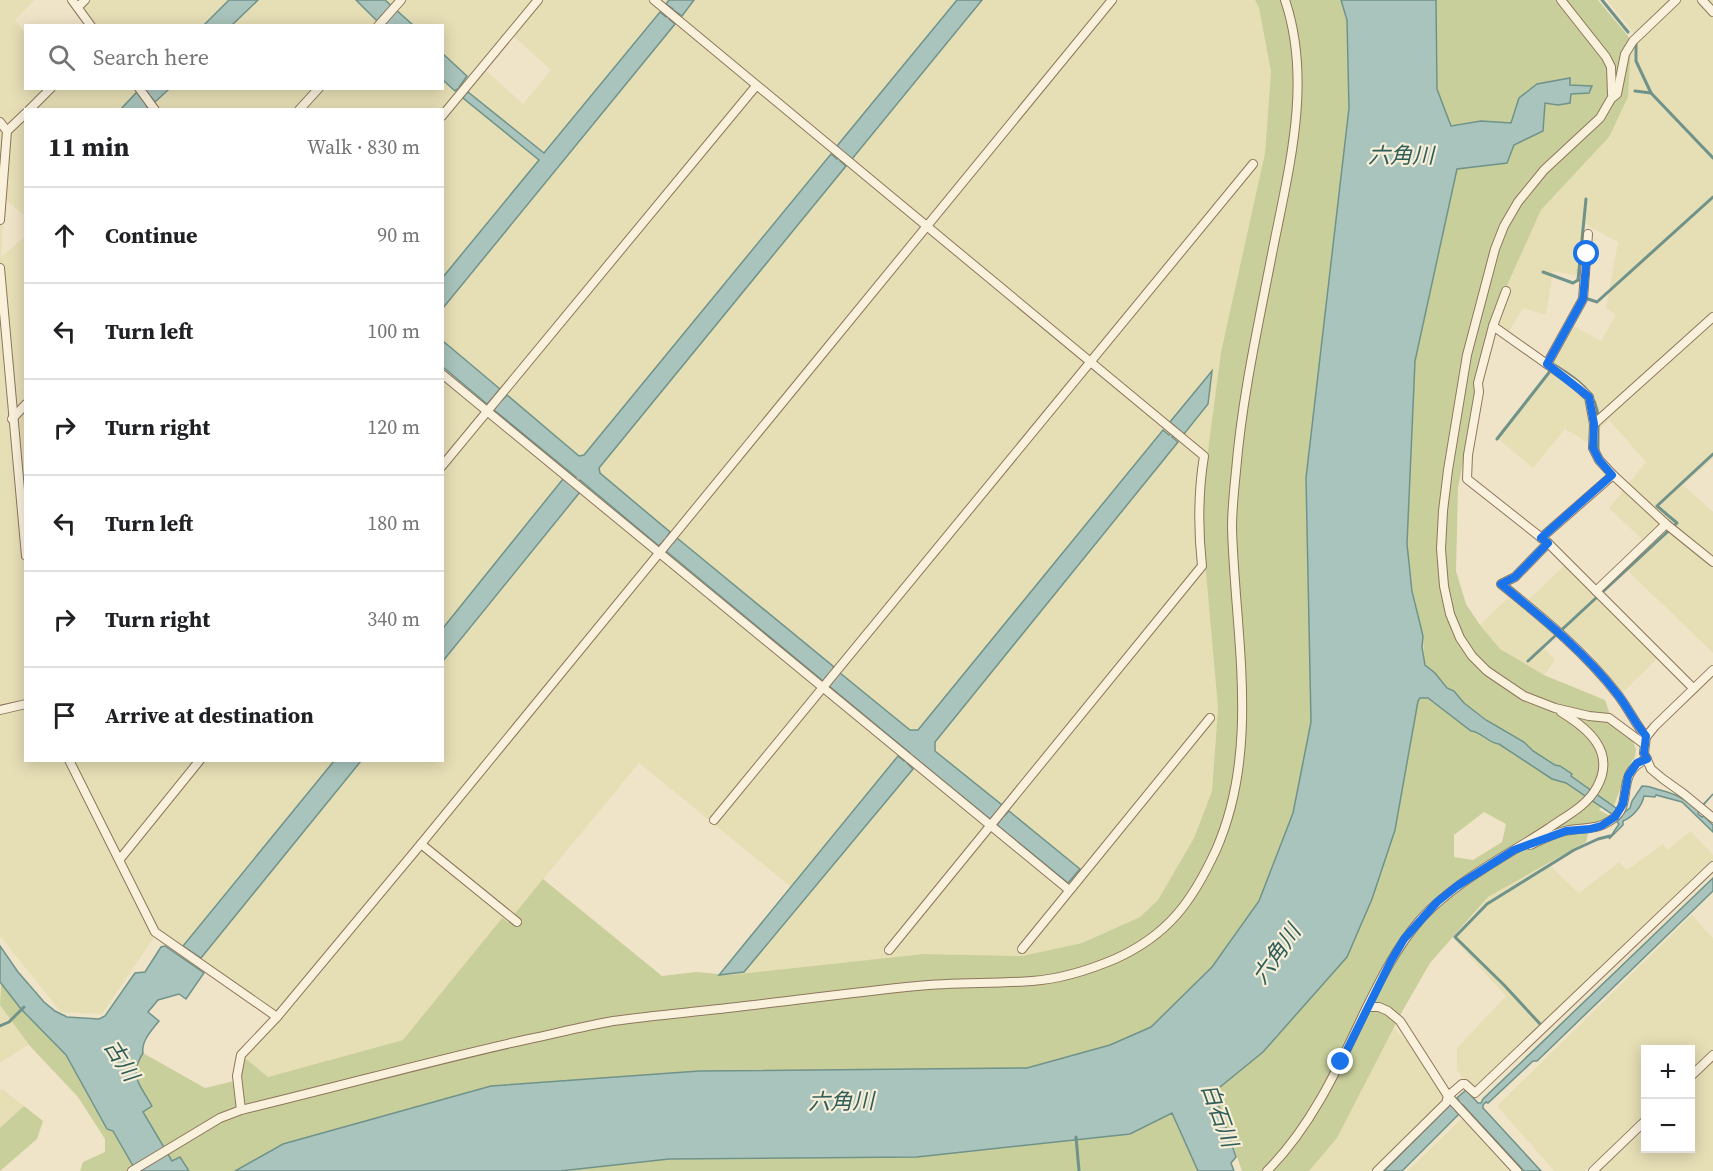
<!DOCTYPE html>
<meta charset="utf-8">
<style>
:root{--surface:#fff;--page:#f2f2f2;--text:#202124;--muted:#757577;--line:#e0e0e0}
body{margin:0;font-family:"Source Serif 4","Noto Sans JP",serif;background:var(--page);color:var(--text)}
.controls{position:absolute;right:18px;bottom:18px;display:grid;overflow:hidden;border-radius:0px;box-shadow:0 3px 15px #0003}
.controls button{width:54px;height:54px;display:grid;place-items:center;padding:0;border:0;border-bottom:2px solid var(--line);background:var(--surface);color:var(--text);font:30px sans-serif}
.stop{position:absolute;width:18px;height:18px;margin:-14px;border:4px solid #1a73e8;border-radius:50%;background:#fff}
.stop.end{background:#1a73e8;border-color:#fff;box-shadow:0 2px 6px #0008}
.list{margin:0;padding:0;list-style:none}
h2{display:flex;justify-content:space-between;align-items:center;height:78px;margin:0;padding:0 24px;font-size:26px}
h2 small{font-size:20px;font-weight:400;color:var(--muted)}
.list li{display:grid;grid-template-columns:39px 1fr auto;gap:18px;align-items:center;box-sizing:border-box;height:96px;padding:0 24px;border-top:2px solid var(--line)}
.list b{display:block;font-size:22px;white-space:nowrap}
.list em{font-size:20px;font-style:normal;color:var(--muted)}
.icon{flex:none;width:33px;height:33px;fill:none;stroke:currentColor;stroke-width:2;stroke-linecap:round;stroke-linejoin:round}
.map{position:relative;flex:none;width:1713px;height:1171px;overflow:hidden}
.search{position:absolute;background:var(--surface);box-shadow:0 3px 15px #0003;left:24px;top:24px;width:420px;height:66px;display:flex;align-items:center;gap:15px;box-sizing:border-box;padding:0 21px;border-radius:0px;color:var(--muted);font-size:22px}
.panel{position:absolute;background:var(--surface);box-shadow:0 3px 15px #0003;left:24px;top:108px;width:420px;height:654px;border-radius:0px}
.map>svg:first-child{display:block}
.farmland{fill:#e6deb5;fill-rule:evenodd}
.green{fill:#c9cf9b;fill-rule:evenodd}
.water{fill:#a9c4bc;stroke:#6f938a;stroke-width:1.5}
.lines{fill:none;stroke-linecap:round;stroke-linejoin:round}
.stream{stroke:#6f938a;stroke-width:3}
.street-casing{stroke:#8d765c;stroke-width:10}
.street{stroke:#faf1dc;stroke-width:8}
.route{stroke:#1a73e8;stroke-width:8}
.labels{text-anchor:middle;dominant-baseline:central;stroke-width:4.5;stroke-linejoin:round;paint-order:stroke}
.water-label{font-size:22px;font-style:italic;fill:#2f5d5a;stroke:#f7eed8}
</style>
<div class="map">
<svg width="1713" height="1171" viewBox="0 0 1713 1171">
<rect width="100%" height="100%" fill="#f0e4c8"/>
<g class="farmland">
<path d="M0 0H35L15 20 25 33 26 88H442V26L94 25 75 0H1255L1259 8 1271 72 1265 153 1221 352 1207 458 1202 528 1218 708 1212 791 1194 838 1158 900 1140 917 1082 943 1022 956 923 954 730 975 796 891 639 763 508 922 502 918 403 1040 268 1077 239 1053 276 1011 158 931 102 1014 61 1012 0 936ZM508 31 551 70 523 104 480 65ZM26 110H442V760H26V236L1 257 4 198 26 217Z"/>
<path d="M1607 0H1713V458L1683 485 1713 512V653L1625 568 1649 546 1609 508 1646 462 1609 420 1587 442 1565 429 1533 468 1496 437 1552 367 1548 363 1570 324 1601 341 1616 315 1606 308 1618 242 1585 224 1579 276 1553 271 1546 315 1523 308 1508 333 1490 323 1541 210 1609 137 1631 44 1637 37Z"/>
<path d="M1566 564 1658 658 1620 695 1591 654 1560 627 1542 646 1555 660 1544 675 1500 650 1480 625 1508 598 1521 607Z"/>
<path d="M1691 831 1713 855V872L1480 1093 1468 1085 1457 1070V1048L1506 996 1454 939 1488 897 1548 864 1579 893 1619 862 1627 870 1663 844 1667 850Z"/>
<path d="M1692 915 1713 938V1171H1599L1592 1164 1585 1171H1554L1497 1106ZM1646 1050H1690V1148H1646Z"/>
<path d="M0 1005 28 1045 0 1063Z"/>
<path d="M1394 1028 1421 1058 1445 1100 1373 1171H1309L1337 1138Z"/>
<path d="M2 1089 24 1106 0 1128V1090Z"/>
<path d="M1462 1119 1510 1171H1407L1410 1168Z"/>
</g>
<g class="green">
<path d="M1255 0H1341L1347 20 1349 108 1306 478 1311 722 1293 813 1259 901 1212 967 1151 1027 1110 1045 1027 1068 699 1071 283 1144 235 1171H189L180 1158 172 1162 143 1112 152 1106C140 1084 128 1077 143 1053L205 1088 234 1081 239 1053 268 1077 403 1040 502 918 508 922 543 879 662 976 696 972 730 975 923 954 1022 956 1082 943 1140 917 1158 900 1194 838 1212 791 1218 708 1202 528 1207 458 1221 352 1265 153 1271 72 1259 8Z"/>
<path d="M1436 0H1598L1628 36 1631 44 1628 97 1609 137 1541 210 1490 323 1458 488 1456 571 1466 604 1480 625 1500 649 1544 675 1605 700 1614 726 1631 737 1636 749 1635 757 1628 767 1614 806 1606 801 1599 810 1610 816 1590 826 1586 842 1488 897 1430 963 1403 1010 1337 1138 1309 1171H1242L1214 1092 1263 1052 1347 957 1372 899 1395 830 1418 701 1420 698H1428L1471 731C1482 732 1488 743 1499 744L1540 771 1566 783 1591 800 1596 794 1549 760 1533 751 1524 742 1507 734 1464 703 1454 691 1447 688 1435 673 1425 665 1424 662 1423 636 1413 591 1407 544 1415 361 1457 169 1507 163 1514 145 1543 131 1545 103 1558 105 1571 94 1589 93 1592 86H1570V79L1519 98 1511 123 1481 121 1451 126 1437 89ZM1484 812 1506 824 1502 842 1473 860 1454 857V835Z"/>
<path d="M1 984 21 1009 66 1056 107 1129 113 1131 136 1171H80L83 1162 105 1152V1139L78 1097 29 1045 0 1005Z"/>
<path d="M24 1106 43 1121 37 1139 0 1171V1128Z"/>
<path d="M1172 1113 1198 1171H560L669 1159 917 1157 1130 1134Z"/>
</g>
<g class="water">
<path d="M229 0H258L232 25H204Z"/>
<path d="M356 0H385L413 25H383L382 15 377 21Z"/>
<path d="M669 0H694L682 16 675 11 669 19 675 24 443 308V277L539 160 463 98 464 96 457 89 455 91 443 80 442 53 467 76 459 87 467 93 468 92 544 153 660 12 666 17 673 9 666 4Z"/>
<path d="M957 0H982L852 159 846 154 840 161 846 166 599 468 600 473 670 532 667 537 673 543 677 538 834 667 830 673 835 678 840 673 910 730H918L1163 430 1169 435 1176 427 1170 422 1212 371 1208 404 1184 434 1178 429 1172 437 1178 442 935 742V751L1002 805 998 811 1004 816 1009 811 1080 869 1068 883 997 825 1001 819 995 814 990 819 913 756 907 763 913 769 744 972 719 975 898 756 904 761 910 753 829 686 833 681 827 676 823 681 666 551 670 546 664 540 659 546 580 480 574 487 580 492 443 661V628L563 479 570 484 576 477 494 410 498 404 492 399 487 404 443 367V341L500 389 495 395 502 400 507 395 579 456 584 455 831 154 837 159 843 152 837 146Z"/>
<path d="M1341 0H1436L1437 89 1451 126 1481 121 1511 123 1519 98 1537 84 1570 78V85L1592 86 1589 93 1571 94 1570 103 1558 105 1545 103 1543 131 1514 145 1507 163 1457 169 1415 361 1407 544 1412 591 1423 636 1422 647 1425 665 1435 673 1447 688 1454 691 1464 703 1486 720 1524 742 1533 751 1555 765 1560 766 1572 774 1571 776 1623 813 1630 808 1632 801 1642 786C1650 786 1653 788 1660 790 1678 795 1682 797 1698 810L1713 794 1699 810 1698 814 1702 817 1704 816 1713 825V832L1682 802 1656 795 1655 797 1644 796C1642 806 1633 817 1623 821V825L1609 839 1619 824 1617 822 1619 819 1566 783 1552 779 1499 744C1488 743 1482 732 1471 731L1428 698H1420L1418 701 1395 830 1372 899 1347 957 1263 1052 1214 1092 1236 1157 1231 1163 1234 1171H1198L1172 1113 1130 1134 917 1157 669 1159 560 1171H235L283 1144 491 1086 699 1071 1027 1068 1110 1045 1151 1027 1212 967 1259 901 1293 813 1311 722 1306 478 1349 108 1347 20Z"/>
<path d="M145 89H169L155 102 151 97 145 102 148 109 120 110 137 92 142 98 147 92Z"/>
<path d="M334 761H361L201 958 183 946Z"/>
<path d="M1713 878V891L1537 1061H1533L1488 1103 1486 1102 1483 1105V1108L1541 1171H1524L1463 1105 1456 1111 1459 1114 1402 1171H1384L1450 1105 1453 1107 1459 1101 1457 1098 1466 1090 1478 1103H1481L1483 1099Z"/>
<path d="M0 946 18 972 44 1002 55 1011 67 1017 99 1019 105 1016 135 973 145 972 161 947 165 946 204 973 186 999 179 994 158 1000 148 1012 159 1021C152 1030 141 1041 143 1053 128 1077 140 1084 152 1106L143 1112 172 1161 180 1157 189 1171H136L113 1131 107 1129 66 1055 21 1009 0 982Z"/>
</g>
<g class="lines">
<g class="stream">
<path d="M1602 0 1628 32"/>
<path d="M1636 43V61L1651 93"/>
<path d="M1635 91 1651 93 1713 158"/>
<path d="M1543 272 1573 283 1578 280"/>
<path d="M1585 280H1578L1586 199"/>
<path d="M1584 300 1585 298 1597 302 1713 197"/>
<path d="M1556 366C1576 378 1598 393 1598 419"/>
<path d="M1598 425V452L1605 462"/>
<path d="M1497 439 1551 370"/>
<path d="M1528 661 1677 523 1657 506 1713 454"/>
<path d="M1541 1025 1504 985 1455 937 1487 904 1574 850 1598 839 1610 836"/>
<path d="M0 1026 9 1022 24 1007"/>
<path d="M1076 1137 1079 1171"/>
</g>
<g class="street-casing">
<g id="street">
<path d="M72 0 91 26"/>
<path d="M654 0 1204 456C1198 493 1198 529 1202 566L889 950"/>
<path d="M1561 0 1606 57 1611 67 1612 94"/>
<path d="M1702 0 1713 12"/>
<path d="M78 7 85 0"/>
<path d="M378 26 401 0"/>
<path d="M139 88 155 110"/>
<path d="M29 110 51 88"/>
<path d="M299 110 319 88"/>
<path d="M442 116 538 0"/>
<path d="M0 122 7 131 0 220"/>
<path d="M7 131 26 113"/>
<path d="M0 268 26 556"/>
<path d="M1506 291 1493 326 1478 383 1479 392 1468 455 1467 479 1548 543 1693 688"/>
<path d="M1493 326 1575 384 1589 397 1594 424 1593 448 1599 460 1613 475 1666 524 1713 562"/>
<path d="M1547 364 1583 299 1588 234"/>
<path d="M442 374 1069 890"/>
<path d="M12 419 26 404"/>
<path d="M1594 424 1713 317"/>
<path d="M442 466 756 86"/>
<path d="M1541 538 1613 475"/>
<path d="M1548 543 1515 577 1501 584C1542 617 1585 652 1618 695 1628 708 1635 723 1646 737"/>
<path d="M1596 591 1666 524"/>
<path d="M1713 670 1655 726 1646 737 1644 753 1651 769 1663 779 1684 794 1713 818"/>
<path d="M0 710 26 704"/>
<path d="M1644 744 1609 718 1589 716 1555 708 1524 696 1487 671 1472 656 1460 638 1450 614 1444 586 1441 549 1443 511 1448 470 1467 355 1495 249 1504 226 1518 202 1544 170 1600 118 1611 99 1617 94 1625 54 1633 41 1676 0"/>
<path d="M69 760 155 932 277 1017"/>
<path d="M714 820 1253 164"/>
<path d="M421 844 517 922"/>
<path d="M1530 845C1541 840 1553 834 1565 831 1586 826 1595 832 1614 818 1634 803 1614 773 1647 759"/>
<path d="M120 859 200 760"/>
<path d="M1022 949 1210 718"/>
<path d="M1368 1007H1379L1388 1011 1400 1021 1448 1096 1517 1171"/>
<path d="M1690 1077 1713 1055"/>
<path d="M241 1110 237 1076 241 1055 277 1017 421 844 1112 0"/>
<path d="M132 1171 220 1118 241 1110C338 1087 433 1060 529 1039 557 1033 585 1026 613 1021 654 1015 696 1012 737 1007 797 1000 857 992 917 986 955 982 994 984 1032 981 1060 979 1089 970 1115 959 1168 935 1192 902 1216 850 1261 748 1235 635 1232 528 1232 510 1234 490 1236 471 1242 398 1258 326 1272 254 1288 171 1313 83 1285 0"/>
<path d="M1267 1171C1311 1127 1338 1068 1364 1013 1380 980 1396 948 1420 920 1455 881 1505 857 1549 828 1566 816 1587 806 1597 787 1616 752 1589 729 1561 712"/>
<path d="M1377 1171 1446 1103 1448 1096 1462 1084H1465L1475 1093 1713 866"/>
<path d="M1593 1171 1646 1120"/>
</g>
</g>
<use href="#street" class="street"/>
</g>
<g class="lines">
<path class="route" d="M1341 1062 1391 961 1404 939 1437 902 1457 886 1514 850 1566 831 1590 829 1601 826 1615 817 1623 804 1628 776 1637 763 1647 759 1644 753 1646 736C1635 723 1628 708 1618 695 1585 652 1542 618 1501 584L1515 577 1548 543 1541 538 1612 475 1599 460 1593 448 1594 424 1589 397 1547 364 1583 299 1587 254"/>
</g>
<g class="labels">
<g class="water-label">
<text x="1401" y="155">六角川</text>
<text transform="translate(1276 954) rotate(-55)">六角川</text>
<text transform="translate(122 1060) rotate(58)">古川</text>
<text transform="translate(841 1101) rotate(-1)">六角川</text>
<text transform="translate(1220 1115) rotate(70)">白石川</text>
</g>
</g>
</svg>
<div class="controls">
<button>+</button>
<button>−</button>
</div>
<div class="stop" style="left:1587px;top:254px"></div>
<div class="stop end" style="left:1341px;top:1062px"></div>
<div class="search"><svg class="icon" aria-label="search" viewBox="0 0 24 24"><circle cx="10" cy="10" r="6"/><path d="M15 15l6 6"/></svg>Search here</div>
<section class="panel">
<h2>11 min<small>Walk · 830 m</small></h2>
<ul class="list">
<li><svg class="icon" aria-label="ahead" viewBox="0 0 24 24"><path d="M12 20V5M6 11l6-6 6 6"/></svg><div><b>Continue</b></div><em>90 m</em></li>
<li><svg class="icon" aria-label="left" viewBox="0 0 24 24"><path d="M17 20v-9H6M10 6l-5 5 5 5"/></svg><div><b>Turn left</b></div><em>100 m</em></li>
<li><svg class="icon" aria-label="right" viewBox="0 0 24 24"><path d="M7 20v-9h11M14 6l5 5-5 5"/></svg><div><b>Turn right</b></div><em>120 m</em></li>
<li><svg class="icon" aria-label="left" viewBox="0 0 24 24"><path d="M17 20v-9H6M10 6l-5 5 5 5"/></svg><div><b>Turn left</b></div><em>180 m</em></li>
<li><svg class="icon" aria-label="right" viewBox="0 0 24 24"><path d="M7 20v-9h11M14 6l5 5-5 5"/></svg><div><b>Turn right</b></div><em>340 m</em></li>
<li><svg class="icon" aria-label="arrive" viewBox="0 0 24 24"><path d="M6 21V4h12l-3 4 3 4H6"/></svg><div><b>Arrive at destination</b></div></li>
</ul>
</section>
</div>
